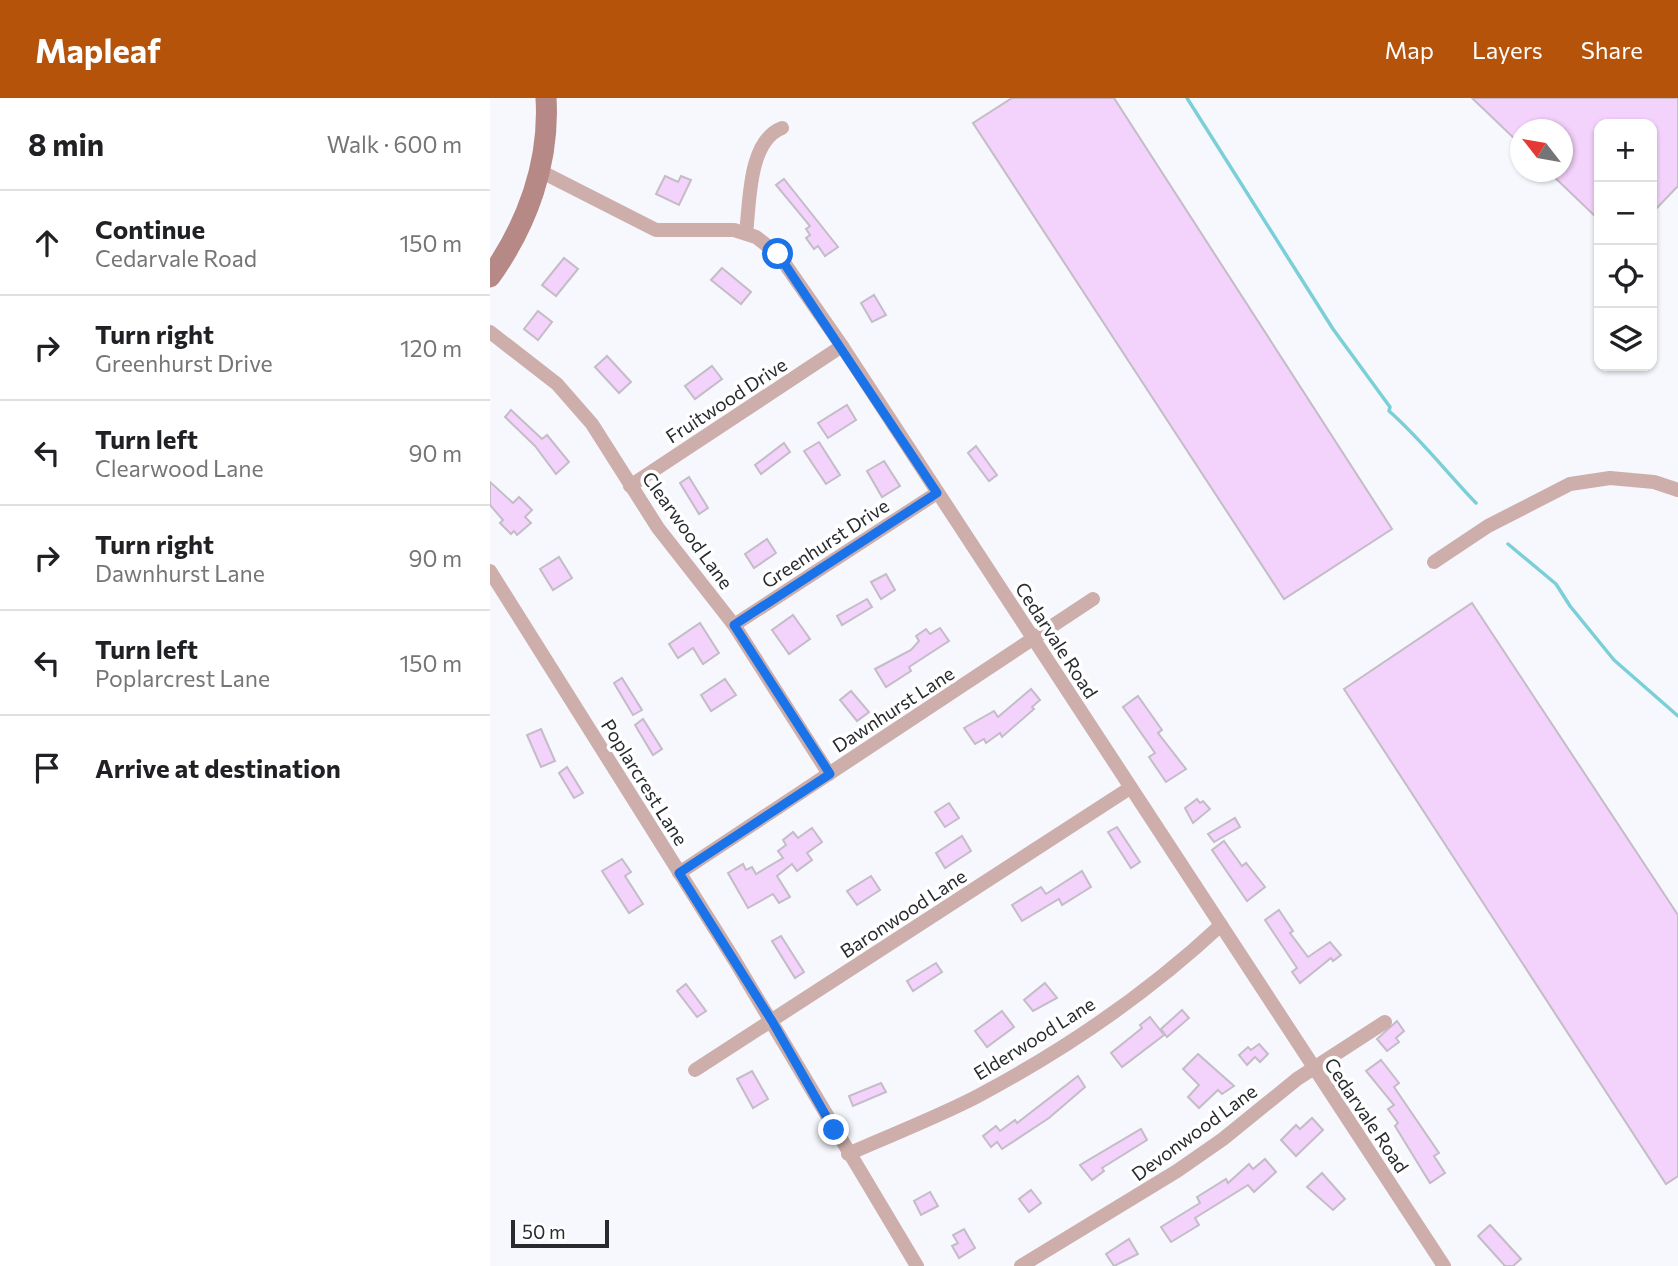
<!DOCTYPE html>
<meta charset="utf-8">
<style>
:root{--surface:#fff;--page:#f6f6f6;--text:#202124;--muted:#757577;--line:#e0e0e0;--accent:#b45309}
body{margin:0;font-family:Commissioner,sans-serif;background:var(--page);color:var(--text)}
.controls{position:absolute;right:21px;top:21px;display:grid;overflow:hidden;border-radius:14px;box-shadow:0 2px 5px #0004}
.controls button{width:63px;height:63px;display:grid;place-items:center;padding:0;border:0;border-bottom:2px solid var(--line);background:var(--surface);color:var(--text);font:35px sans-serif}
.compass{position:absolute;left:1020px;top:21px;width:63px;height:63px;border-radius:50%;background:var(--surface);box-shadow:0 2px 5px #0004;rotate:301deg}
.scale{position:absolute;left:21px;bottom:18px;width:98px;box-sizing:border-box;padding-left:7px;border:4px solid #282a2e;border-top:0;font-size:19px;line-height:24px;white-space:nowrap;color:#282a2e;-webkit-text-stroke:5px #fff;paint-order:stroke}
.stop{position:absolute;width:21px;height:21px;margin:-16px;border:5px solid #1a73e8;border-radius:50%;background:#fff}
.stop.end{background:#1a73e8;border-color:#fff;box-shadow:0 2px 7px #0008}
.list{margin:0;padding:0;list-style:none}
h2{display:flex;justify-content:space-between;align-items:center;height:91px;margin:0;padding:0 28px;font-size:30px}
h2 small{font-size:23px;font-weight:400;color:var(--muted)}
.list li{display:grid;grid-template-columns:46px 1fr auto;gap:21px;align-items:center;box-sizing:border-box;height:105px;padding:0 28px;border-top:2px solid var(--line)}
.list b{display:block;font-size:26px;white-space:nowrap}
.list p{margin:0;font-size:23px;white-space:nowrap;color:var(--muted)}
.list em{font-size:23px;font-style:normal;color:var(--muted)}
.icon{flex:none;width:38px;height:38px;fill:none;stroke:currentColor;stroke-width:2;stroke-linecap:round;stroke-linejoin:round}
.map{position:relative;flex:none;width:1188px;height:1168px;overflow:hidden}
header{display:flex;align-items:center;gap:42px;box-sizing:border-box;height:98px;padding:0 35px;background:var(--accent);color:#fff}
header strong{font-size:33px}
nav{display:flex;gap:38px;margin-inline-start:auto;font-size:24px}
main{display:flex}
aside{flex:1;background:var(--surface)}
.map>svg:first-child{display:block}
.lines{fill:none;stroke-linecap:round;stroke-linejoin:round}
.stream{stroke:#7bcfd6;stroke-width:3.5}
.building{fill:#f3d2fb;stroke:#c4bcc6;stroke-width:2}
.minor{stroke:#cdaeab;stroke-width:14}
.secondary{stroke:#b68986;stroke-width:21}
.route{stroke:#1a73e8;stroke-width:9}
.labels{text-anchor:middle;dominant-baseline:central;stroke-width:7;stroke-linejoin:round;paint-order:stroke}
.street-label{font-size:19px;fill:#282a2e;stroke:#fff}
</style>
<header>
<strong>Mapleaf</strong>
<nav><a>Map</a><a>Layers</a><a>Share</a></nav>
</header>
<main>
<aside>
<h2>8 min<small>Walk · 600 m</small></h2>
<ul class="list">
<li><svg class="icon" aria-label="ahead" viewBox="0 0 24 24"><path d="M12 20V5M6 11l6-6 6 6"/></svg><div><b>Continue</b><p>Cedarvale Road</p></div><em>150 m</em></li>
<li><svg class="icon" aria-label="right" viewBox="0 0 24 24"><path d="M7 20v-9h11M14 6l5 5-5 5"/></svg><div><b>Turn right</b><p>Greenhurst Drive</p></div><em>120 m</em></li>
<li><svg class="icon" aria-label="left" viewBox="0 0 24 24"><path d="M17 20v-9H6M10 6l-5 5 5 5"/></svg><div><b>Turn left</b><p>Clearwood Lane</p></div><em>90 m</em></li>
<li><svg class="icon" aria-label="right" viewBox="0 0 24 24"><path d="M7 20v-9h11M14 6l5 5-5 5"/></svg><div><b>Turn right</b><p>Dawnhurst Lane</p></div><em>90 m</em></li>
<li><svg class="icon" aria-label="left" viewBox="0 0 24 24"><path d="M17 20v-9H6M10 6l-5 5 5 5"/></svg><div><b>Turn left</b><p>Poplarcrest Lane</p></div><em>150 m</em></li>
<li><svg class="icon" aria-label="arrive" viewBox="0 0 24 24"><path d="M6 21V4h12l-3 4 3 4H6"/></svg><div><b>Arrive at destination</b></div></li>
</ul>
</aside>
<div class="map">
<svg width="1188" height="1168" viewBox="0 0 1188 1168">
<rect width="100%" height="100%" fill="#f6f8fd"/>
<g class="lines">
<g class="stream">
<path d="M697 0 843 231 900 309 899 313C930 340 957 375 986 405"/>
<path d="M1018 446 1066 486 1080 508 1124 562 1188 618"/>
</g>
</g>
<g class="building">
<path d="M522 0H624L902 431 794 501 483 25Z"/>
<path d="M982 0H1188V88L1162 115V26H1109V122L1059 74H1073V32H1031V47Z"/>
<path d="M175 78 188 84 191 78 201 82 189 107 166 96Z"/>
<path d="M294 81 348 149 335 158 328 148 324 151 316 140 320 137 316 131 320 128 286 87Z"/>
<path d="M74 160 88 171 66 198 52 187Z"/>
<path d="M232 170 261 194 251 206 221 182Z"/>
<path d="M384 197 396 217 382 224 371 205Z"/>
<path d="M48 213 62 224 48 242 34 231Z"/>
<path d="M117 258 141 284 129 295 105 269Z"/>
<path d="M222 268 232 281 205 301 195 288Z"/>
<path d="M357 307 366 322 338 340 328 325Z"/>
<path d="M21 312 52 341 57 337 79 364 66 376 45 348 15 319Z"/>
<path d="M329 344 350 377 336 386 314 353Z"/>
<path d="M294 345 300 354 271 376 265 367Z"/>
<path d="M486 348 507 377 499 383 478 355Z"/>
<path d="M394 363 410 388 392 399 377 373Z"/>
<path d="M199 379 218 410 209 416 190 385Z"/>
<path d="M0 384 23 405 29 399 42 412 35 419 41 425 27 437 24 433 21 436 10 425 13 422 0 407Z"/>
<path d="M277 441 286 455 264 470 255 456Z"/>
<path d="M69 459 82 480 63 492 50 471Z"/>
<path d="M396 476 405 492 391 501 381 484Z"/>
<path d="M377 501 382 509 352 527 347 518Z"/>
<path d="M982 505 1188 817V1078L1176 1086 854 591Z"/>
<path d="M303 517 320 541 299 556 282 532Z"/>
<path d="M210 525 229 555 213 566 203 550 188 560 179 546Z"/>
<path d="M450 530 459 543 419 569 421 573 396 589 385 571 421 552 429 543 426 538 436 531 440 536Z"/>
<path d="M132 580 152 612 143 617 124 585Z"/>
<path d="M235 581 246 597 221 613 211 597Z"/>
<path d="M541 591 550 602 542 609 544 611 512 639 510 635 496 645 494 641 485 646 474 630 504 613 508 619Z"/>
<path d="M361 593 379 614 367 623 350 602Z"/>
<path d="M648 598 672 632 668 635 696 671 676 684 659 659 665 655 633 609Z"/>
<path d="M153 621 172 651 163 657 145 627Z"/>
<path d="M51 631 65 663 51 669 37 637Z"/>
<path d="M77 669 93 695 84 700 69 675Z"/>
<path d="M707 701 710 705 713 703 720 711 703 725 695 710Z"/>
<path d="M459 705 469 720 455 729 445 714Z"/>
<path d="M745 720 750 729 724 744 718 736Z"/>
<path d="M627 729 650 764 641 770 618 734Z"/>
<path d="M322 730 332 744 317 755 322 762 307 773 302 766 287 778 300 799 289 805 283 796 258 810 238 775 253 766 256 772 262 769 266 776 293 760 288 753 296 747 293 742 303 734 308 740Z"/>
<path d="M472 738 481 753 455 770 446 755Z"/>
<path d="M734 743 752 768 756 765 775 789 757 803 722 752Z"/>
<path d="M132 761 141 774 135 778 153 806 139 815 112 773Z"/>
<path d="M592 773 601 789 572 807 569 801 532 823 522 807 551 789 556 796Z"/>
<path d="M381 778 390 792 367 807 357 793Z"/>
<path d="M789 812 803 833 800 835 818 859 840 844 851 857 843 863 841 860 810 885 802 874 807 870 775 822Z"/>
<path d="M291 838 314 874 305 880 282 843Z"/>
<path d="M446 865 452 874 423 893 417 883Z"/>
<path d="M555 885 567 900 543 913 534 902Z"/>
<path d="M196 886 216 913 207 919 187 893Z"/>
<path d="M692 912 699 920 677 939 671 931Z"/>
<path d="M512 913 524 929 497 949 485 933Z"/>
<path d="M660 919 674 937 632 969 621 955 652 930 650 927Z"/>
<path d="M907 923 914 933 906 940 909 944 897 953 887 941Z"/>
<path d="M769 946 778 956 770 964 765 959 757 967 749 957 758 949 761 952Z"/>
<path d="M708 956 744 988 732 996 728 992 709 1010 698 999 709 987 693 971Z"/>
<path d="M891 962 909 985 904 989 949 1055 944 1058 955 1075 940 1085 905 1028 908 1025 898 1011 904 1007 876 973Z"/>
<path d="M262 973 278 1001 263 1010 247 981Z"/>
<path d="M588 978 595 989 559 1020 512 1051 507 1044 501 1049 493 1038 506 1028 510 1033 525 1022 527 1025Z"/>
<path d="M391 985 396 994 363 1008 359 998Z"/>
<path d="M822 1020 833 1032 806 1058 791 1042 806 1027 810 1031Z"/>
<path d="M651 1031 657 1042 612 1070 614 1073 602 1082 590 1067Z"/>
<path d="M775 1061 786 1074 764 1094 758 1087 705 1120 709 1127 681 1144 671 1129 710 1105 707 1099 736 1081 738 1085 759 1066 763 1071Z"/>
<path d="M832 1075 855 1101 843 1112 817 1089Z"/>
<path d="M541 1092 551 1105 539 1114 529 1101Z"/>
<path d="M440 1094 448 1108 431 1117 424 1103Z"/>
<path d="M1000 1127 1031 1161 1023 1168H1015L988 1138Z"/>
<path d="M474 1131 485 1150 469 1160 462 1148 468 1145 463 1137Z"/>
<path d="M639 1141 648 1156 624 1168 616 1156Z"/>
</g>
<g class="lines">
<g class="minor">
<path d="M50 73 166 132H244L266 139 288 156 352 248 954 1168"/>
<path d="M256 135C260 104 258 43 292 30"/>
<path d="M0 234 67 286 102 326 168 430 244 527 339 676"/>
<path d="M140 388 352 248"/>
<path d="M944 464 998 428 1080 386 1120 380 1164 384 1188 392"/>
<path d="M0 473 245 863 427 1168"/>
<path d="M244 527 447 395"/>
<path d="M189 775 603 501"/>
<path d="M205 972 640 690"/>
<path d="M358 1056C401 1037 445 1020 486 999 573 953 658 895 731 827"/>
<path d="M531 1168 687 1073 733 1041 807 981 895 924"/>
</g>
<path class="secondary" d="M0 179C37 127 60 65 56 0"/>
</g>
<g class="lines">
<path class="route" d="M288 156 447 395 244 527 340 676 189 775 282 923 344 1032"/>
</g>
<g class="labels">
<g class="street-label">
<text transform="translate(236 302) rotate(-33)">Fruitwood Drive</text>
<text transform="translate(198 432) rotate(54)">Clearwood Lane</text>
<text transform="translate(335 445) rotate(-33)">Greenhurst Drive</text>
<text transform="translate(567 542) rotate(57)">Cedarvale Road</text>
<text transform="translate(403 611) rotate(-33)">Dawnhurst Lane</text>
<text transform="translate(155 684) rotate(58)">Poplarcrest Lane</text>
<text transform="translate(413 815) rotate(-33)">Baronwood Lane</text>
<text transform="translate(544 940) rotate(-32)">Elderwood Lane</text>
<text transform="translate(877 1017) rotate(56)">Cedarvale Road</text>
<text transform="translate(704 1034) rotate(-36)">Devonwood Lane</text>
</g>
</g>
</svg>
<div class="controls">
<button>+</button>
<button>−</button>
<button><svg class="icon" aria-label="locate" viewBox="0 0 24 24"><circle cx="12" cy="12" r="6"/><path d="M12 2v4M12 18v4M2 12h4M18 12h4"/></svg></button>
<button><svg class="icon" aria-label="layers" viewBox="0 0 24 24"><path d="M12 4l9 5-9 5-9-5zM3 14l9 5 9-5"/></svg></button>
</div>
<svg class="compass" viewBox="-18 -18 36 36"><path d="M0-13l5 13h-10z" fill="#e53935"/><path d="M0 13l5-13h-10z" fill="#757577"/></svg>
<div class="scale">50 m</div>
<div class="stop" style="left:288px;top:156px"></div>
<div class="stop end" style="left:344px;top:1032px"></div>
</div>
</main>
